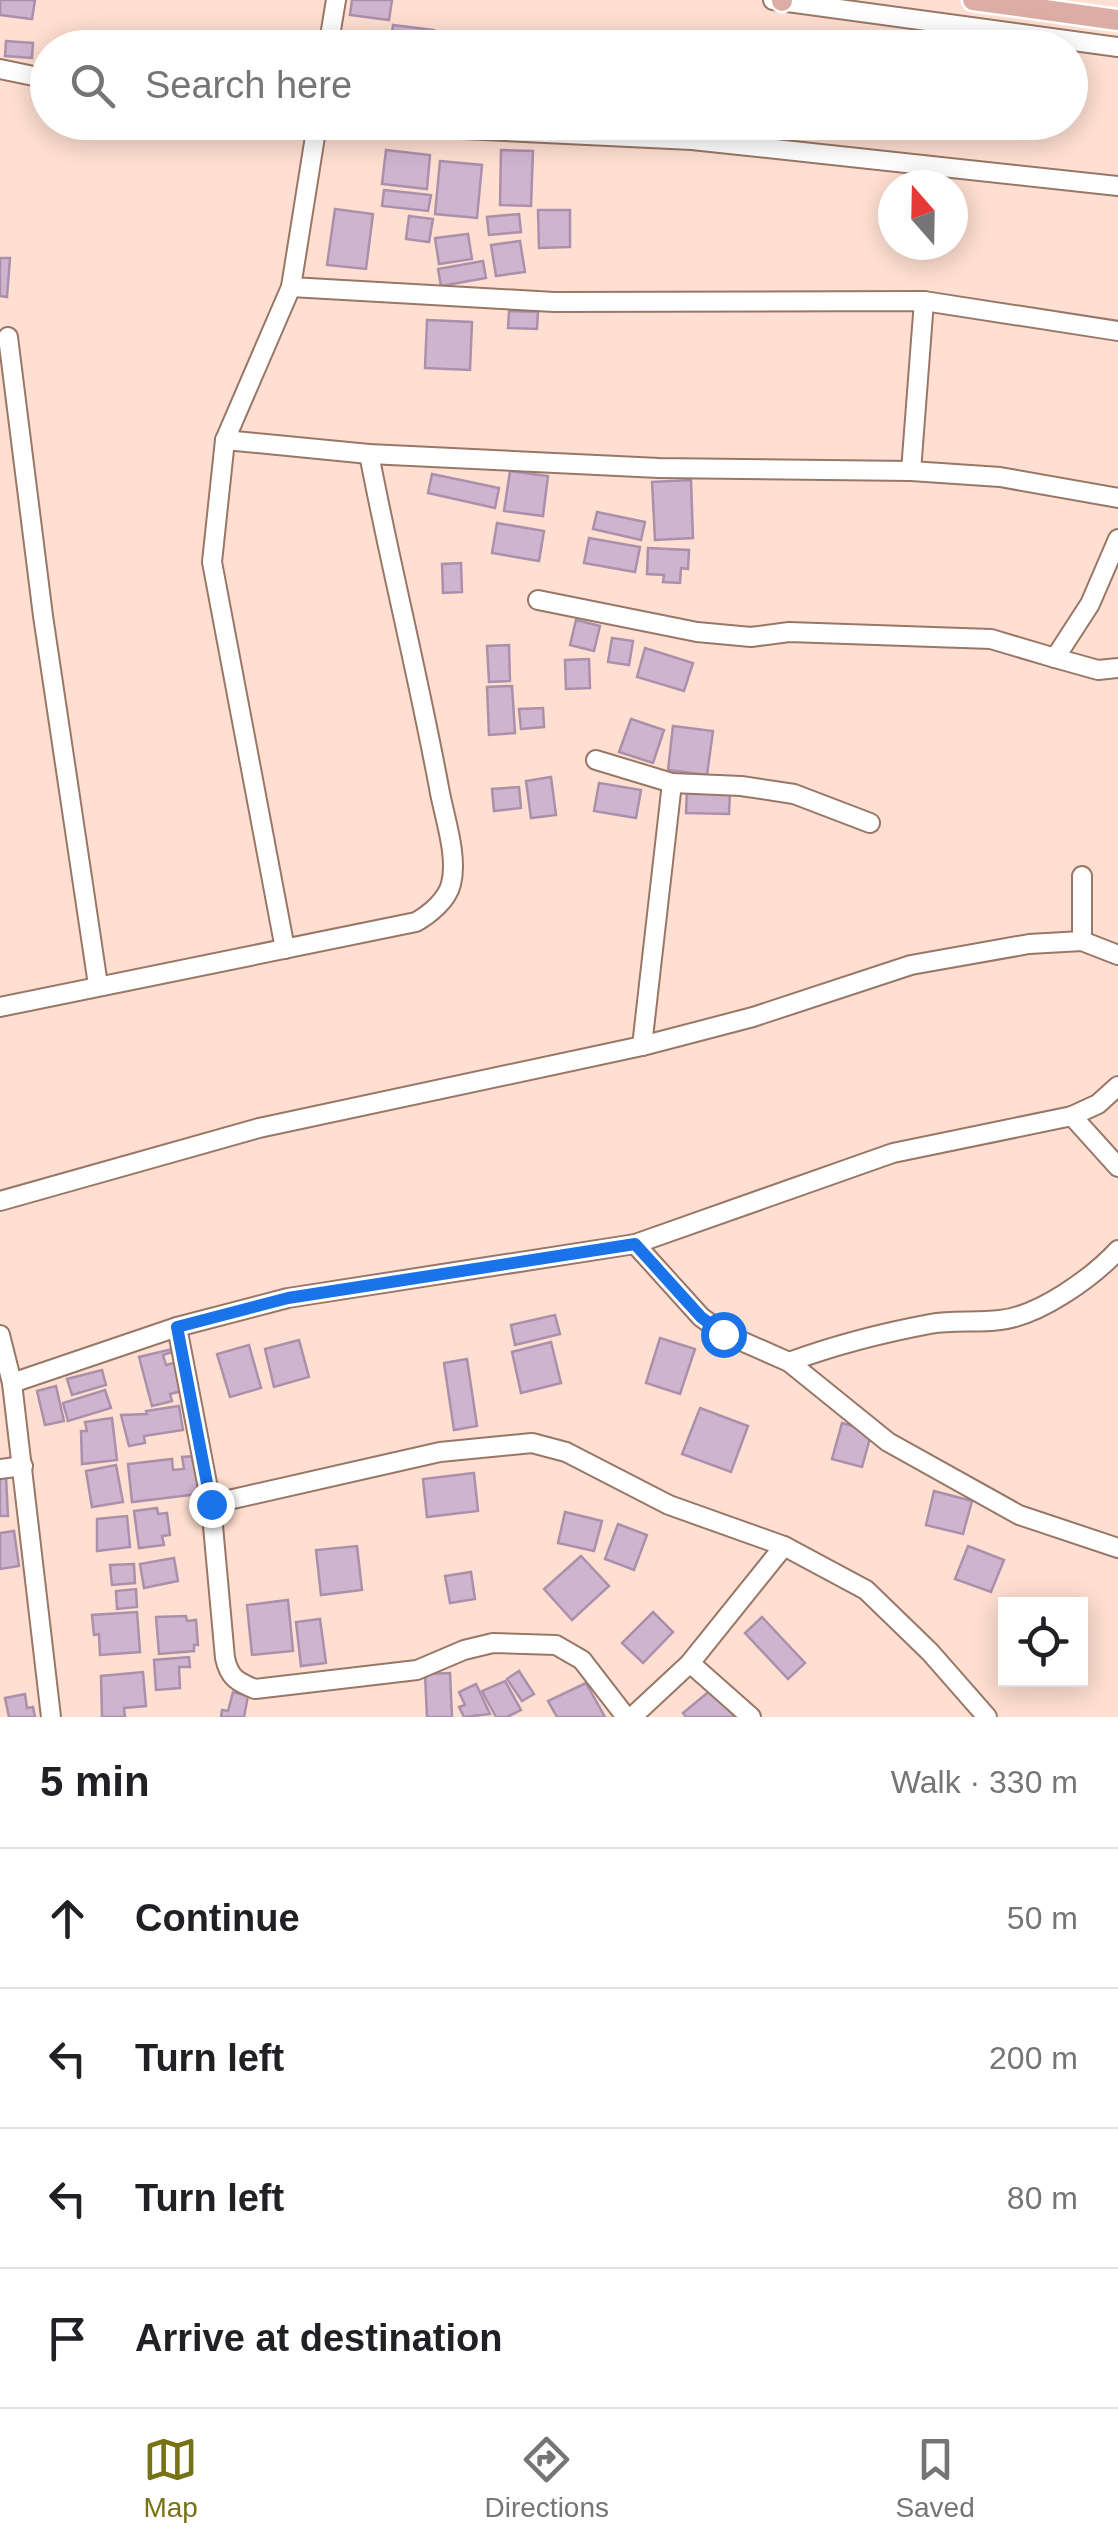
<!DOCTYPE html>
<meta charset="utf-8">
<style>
:root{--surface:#fff;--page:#f6f6f6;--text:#202124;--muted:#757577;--line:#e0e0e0;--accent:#777215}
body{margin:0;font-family:Arial,sans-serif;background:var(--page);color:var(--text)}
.controls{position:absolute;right:30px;bottom:30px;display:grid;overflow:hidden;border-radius:0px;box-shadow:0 5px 25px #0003}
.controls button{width:90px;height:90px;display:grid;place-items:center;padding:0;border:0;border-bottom:2px solid var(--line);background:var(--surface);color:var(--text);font:50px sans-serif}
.compass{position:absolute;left:878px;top:170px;width:90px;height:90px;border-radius:50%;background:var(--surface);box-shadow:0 5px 25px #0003;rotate:340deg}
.stop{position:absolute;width:30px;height:30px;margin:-22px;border:8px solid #1a73e8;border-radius:50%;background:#fff}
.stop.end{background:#1a73e8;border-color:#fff;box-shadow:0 2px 10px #0008}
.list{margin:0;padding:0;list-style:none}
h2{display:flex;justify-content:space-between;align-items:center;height:130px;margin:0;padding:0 40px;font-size:42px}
h2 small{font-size:32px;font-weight:400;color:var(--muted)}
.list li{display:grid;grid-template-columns:65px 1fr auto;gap:30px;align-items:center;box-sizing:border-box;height:140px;padding:0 40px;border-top:2px solid var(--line)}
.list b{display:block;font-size:38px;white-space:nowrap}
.list em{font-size:32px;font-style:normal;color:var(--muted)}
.icon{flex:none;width:55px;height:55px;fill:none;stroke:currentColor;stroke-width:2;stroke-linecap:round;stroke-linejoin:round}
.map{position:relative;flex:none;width:1118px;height:1717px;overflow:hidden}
.search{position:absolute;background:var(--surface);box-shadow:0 5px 25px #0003;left:30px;right:30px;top:30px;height:110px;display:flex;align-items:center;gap:25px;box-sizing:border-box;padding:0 35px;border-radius:55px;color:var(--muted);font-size:38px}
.sheet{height:690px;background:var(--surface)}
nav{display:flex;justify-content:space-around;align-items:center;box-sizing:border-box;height:140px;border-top:2px solid var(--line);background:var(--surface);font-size:28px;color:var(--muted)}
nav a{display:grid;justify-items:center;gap:5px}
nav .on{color:var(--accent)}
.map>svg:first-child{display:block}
.building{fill:#cfb4d0;stroke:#aa90ab;stroke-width:2.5}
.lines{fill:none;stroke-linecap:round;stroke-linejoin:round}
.minor-casing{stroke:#987766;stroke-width:22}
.major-casing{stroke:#fff;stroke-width:25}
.minor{stroke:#fff;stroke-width:18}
.major{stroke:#dbada4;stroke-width:20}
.route{stroke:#1a73e8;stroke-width:12}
</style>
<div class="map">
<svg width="1118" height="1717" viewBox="0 0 1118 1717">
<rect width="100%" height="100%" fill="#fedfd1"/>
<g class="building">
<path d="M0 0H35L32 19 0 15Z"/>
<path d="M352 0H392L389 20 350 15Z"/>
<path d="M393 25 434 30 431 48H390Z"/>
<path d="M6 41 33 43 32 58 5 56Z"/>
<path d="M386 150 430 155 427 189 382 184Z"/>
<path d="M501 150 533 151 531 206 500 205Z"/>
<path d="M440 161 482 165 477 218 435 214Z"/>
<path d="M384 190 431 195 428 211 382 206Z"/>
<path d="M335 209 373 214 366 269 327 265Z"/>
<path d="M538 210H570V247L539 248Z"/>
<path d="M519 214 521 232 489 235 487 217Z"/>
<path d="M409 216 433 219 429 242 406 239Z"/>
<path d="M468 234 472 259 439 264 435 238Z"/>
<path d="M520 241 525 272 496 276 491 245Z"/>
<path d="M0 258H10L7 297 0 296Z"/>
<path d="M483 261 486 278 441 286 438 269Z"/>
<path d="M509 311 538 312 537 329 508 328Z"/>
<path d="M427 320 472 322 470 370 425 368Z"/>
<path d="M510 471 548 476 543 516 504 511Z"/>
<path d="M432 474 499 488 495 508 428 493Z"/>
<path d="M691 480 693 538 655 540 652 482Z"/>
<path d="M597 512 645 522 641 540 593 529Z"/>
<path d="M497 523 544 531 539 561 492 553Z"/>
<path d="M589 538 640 547 635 572 584 563Z"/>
<path d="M648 548 689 550 688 569 681 568 680 583 663 582 664 575 647 574Z"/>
<path d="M461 563 462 592 443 593 442 564Z"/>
<path d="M576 620 600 626 594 651 570 645Z"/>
<path d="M612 638 633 641 629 665 608 662Z"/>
<path d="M509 645 510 681 489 682 487 646Z"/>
<path d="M645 648 693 663 684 691 637 677Z"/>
<path d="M589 659 590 688 566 689 565 660Z"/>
<path d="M512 686 515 733 489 735 487 687Z"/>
<path d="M543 708 544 727 521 729 519 709Z"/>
<path d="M631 719 664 730 653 763 619 752Z"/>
<path d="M673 726 713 731 707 775 668 770Z"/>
<path d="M551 777 556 815 531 818 526 781Z"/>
<path d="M599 783 641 790 636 818 594 811Z"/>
<path d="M519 787 521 808 494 811 492 789Z"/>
<path d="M687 789 730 791 729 814 686 813Z"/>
<path d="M555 1315 560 1334 515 1345 511 1325Z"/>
<path d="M660 1338 695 1349 680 1394 646 1383Z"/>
<path d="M299 1340 309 1377 274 1387 265 1349Z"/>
<path d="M551 1342 561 1383 521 1393 512 1352Z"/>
<path d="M249 1345 261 1388 230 1397 217 1354Z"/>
<path d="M172 1349V1352L163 1355 166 1365 174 1363 182 1391 170 1394 172 1401 152 1406 139 1357Z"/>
<path d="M467 1359 477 1426 454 1430 444 1363Z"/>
<path d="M102 1370 106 1385 72 1395 67 1379Z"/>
<path d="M56 1386 64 1421 45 1425 37 1391Z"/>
<path d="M105 1390 111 1408 68 1421 63 1403Z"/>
<path d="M179 1406 183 1430 144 1436 145 1443 129 1446 121 1415 147 1414 146 1411Z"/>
<path d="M700 1408 748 1426 731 1472 682 1454Z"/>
<path d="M112 1418 117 1460 82 1464 81 1431H87L85 1422Z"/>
<path d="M842 1423 872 1431 862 1467 832 1459Z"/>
<path d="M194 1456 199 1494 132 1502 128 1464 172 1459 173 1470 184 1469 182 1457Z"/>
<path d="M116 1465 123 1502 92 1507 86 1471Z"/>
<path d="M474 1473 478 1511 427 1517 423 1479Z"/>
<path d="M0 1477H6L8 1516H0Z"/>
<path d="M934 1491 972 1501 963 1534 926 1525Z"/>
<path d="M157 1508 158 1514 167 1513 170 1535 162 1536 164 1545 139 1548 134 1511Z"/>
<path d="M565 1512 602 1521 594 1551 558 1543Z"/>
<path d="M127 1516 130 1547 97 1551V1519Z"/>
<path d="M618 1524 647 1535 634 1570 605 1559Z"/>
<path d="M14 1531 19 1566 0 1569V1533Z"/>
<path d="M357 1546 362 1590 321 1595 316 1550Z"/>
<path d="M968 1546 1004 1560 991 1592 955 1579Z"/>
<path d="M581 1556 609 1586 572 1620 544 1589Z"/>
<path d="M174 1558 178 1581 144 1588 140 1564Z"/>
<path d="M134 1564 135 1583 112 1585 110 1565Z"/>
<path d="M471 1572 475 1599 450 1603 445 1576Z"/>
<path d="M136 1589 137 1607 117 1609 116 1591Z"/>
<path d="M288 1600 293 1651 252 1655 247 1605Z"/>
<path d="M137 1612 140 1652 100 1655 99 1634 94 1635 92 1615Z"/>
<path d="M653 1612 673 1632 643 1663 622 1643Z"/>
<path d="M186 1616 187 1621 196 1620 198 1645H194V1651L159 1654 156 1617Z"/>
<path d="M762 1617 805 1663 788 1679 745 1633Z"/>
<path d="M320 1619 326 1663 301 1666 296 1622Z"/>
<path d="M189 1657 190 1667H179L180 1688 156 1690 154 1660Z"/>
<path d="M519 1671 534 1694 522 1701 507 1679Z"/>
<path d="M143 1672 146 1706 124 1708 125 1717H102L101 1676Z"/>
<path d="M450 1673 452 1717H427L425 1674Z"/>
<path d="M505 1681 521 1710 507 1717H496L482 1691Z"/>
<path d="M586 1683 605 1717H557L548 1701Z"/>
<path d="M476 1684 490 1714 464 1717 459 1707 465 1705 459 1692Z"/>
<path d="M712 1689 735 1717H686L683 1713Z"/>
<path d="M233 1692 248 1696 244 1717H221L222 1710 228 1711Z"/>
<path d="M25 1694 27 1708 33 1707 35 1717H9L5 1698Z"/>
</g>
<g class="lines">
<g class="minor-casing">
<g id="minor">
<path d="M773 0 1118 47"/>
<path d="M328 48 336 0"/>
<path d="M0 69 48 79"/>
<path d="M306 122 317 124 291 287 554 302 924 301 1118 331"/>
<path d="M317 122 692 140 1118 186"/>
<path d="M8 337 43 616 98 985"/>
<path d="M225 440 369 454 659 468 911 471 1000 477 1118 498"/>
<path d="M911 471 924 301"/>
<path d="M538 600 697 632 751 637 789 632 991 639 1055 658 1090 604 1118 539"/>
<path d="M1055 658 1098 670 1118 668"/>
<path d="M596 760 672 783 741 786 794 794 870 823"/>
<path d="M1082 941V876"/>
<path d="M285 949 212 562 225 440 291 287"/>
<path d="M0 1007 416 922C430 914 447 900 451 884 458 857 445 819 440 793 419 679 391 568 369 454"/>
<path d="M642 1046 672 783"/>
<path d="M1072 1116 1118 1167"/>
<path d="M0 1201 259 1128 642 1046 753 1017 911 965 1029 944 1082 941 1118 955"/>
<path d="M635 1244 701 1317 723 1333 789 1362 888 1442 1019 1515 1118 1548"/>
<path d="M177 1327 211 1504 225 1658C229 1677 237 1682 255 1689L417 1670 464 1650 493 1643 556 1645 582 1660 626 1717"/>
<path d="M0 1335 12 1383 51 1717"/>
<path d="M789 1362C835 1345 882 1333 930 1324 953 1320 977 1323 1000 1320 1039 1316 1092 1278 1118 1250"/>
<path d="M12 1383 177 1327 288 1298 635 1244 893 1153 1072 1116 1098 1104 1118 1086"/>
<path d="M0 1469 23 1466"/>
<path d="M211 1504 440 1452 532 1443 566 1452 669 1505 784 1546 866 1590 930 1652 987 1717"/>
<path d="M690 1663 751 1717"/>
<path d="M632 1717 690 1663 784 1546"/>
</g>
</g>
<g class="major-casing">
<g id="major">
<path d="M973 0 1118 20"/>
<path d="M782 1V0"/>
</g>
</g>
<use href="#minor" class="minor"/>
<use href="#major" class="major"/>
</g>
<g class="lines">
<path class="route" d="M211 1504 177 1327 288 1298 635 1244 701 1317 723 1334"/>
</g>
</svg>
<div class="controls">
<button><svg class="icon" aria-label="locate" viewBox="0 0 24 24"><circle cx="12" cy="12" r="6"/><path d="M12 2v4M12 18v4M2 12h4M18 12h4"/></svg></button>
</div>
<svg class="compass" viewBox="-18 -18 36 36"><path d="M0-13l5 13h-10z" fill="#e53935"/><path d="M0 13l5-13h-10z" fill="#757577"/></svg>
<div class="stop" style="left:723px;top:1334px"></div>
<div class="stop end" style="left:211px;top:1504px"></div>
<div class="search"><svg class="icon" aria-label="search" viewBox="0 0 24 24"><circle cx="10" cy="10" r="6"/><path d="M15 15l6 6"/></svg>Search here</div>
</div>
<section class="sheet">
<h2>5 min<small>Walk · 330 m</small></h2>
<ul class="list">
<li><svg class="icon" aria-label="ahead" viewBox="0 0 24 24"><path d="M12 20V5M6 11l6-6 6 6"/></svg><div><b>Continue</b></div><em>50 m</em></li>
<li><svg class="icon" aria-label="left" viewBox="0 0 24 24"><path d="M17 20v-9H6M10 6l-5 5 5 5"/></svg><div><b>Turn left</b></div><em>200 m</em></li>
<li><svg class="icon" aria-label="left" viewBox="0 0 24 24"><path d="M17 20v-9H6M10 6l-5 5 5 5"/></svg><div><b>Turn left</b></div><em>80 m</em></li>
<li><svg class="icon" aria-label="arrive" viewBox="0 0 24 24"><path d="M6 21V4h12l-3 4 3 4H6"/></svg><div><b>Arrive at destination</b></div></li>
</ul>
</section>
<nav>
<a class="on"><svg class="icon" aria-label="map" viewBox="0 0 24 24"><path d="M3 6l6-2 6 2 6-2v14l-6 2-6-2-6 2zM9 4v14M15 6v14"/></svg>Map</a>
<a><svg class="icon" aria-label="directions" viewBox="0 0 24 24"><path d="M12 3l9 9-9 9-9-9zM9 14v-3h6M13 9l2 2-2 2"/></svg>Directions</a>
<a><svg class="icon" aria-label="saved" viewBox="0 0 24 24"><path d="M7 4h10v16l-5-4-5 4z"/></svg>Saved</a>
</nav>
